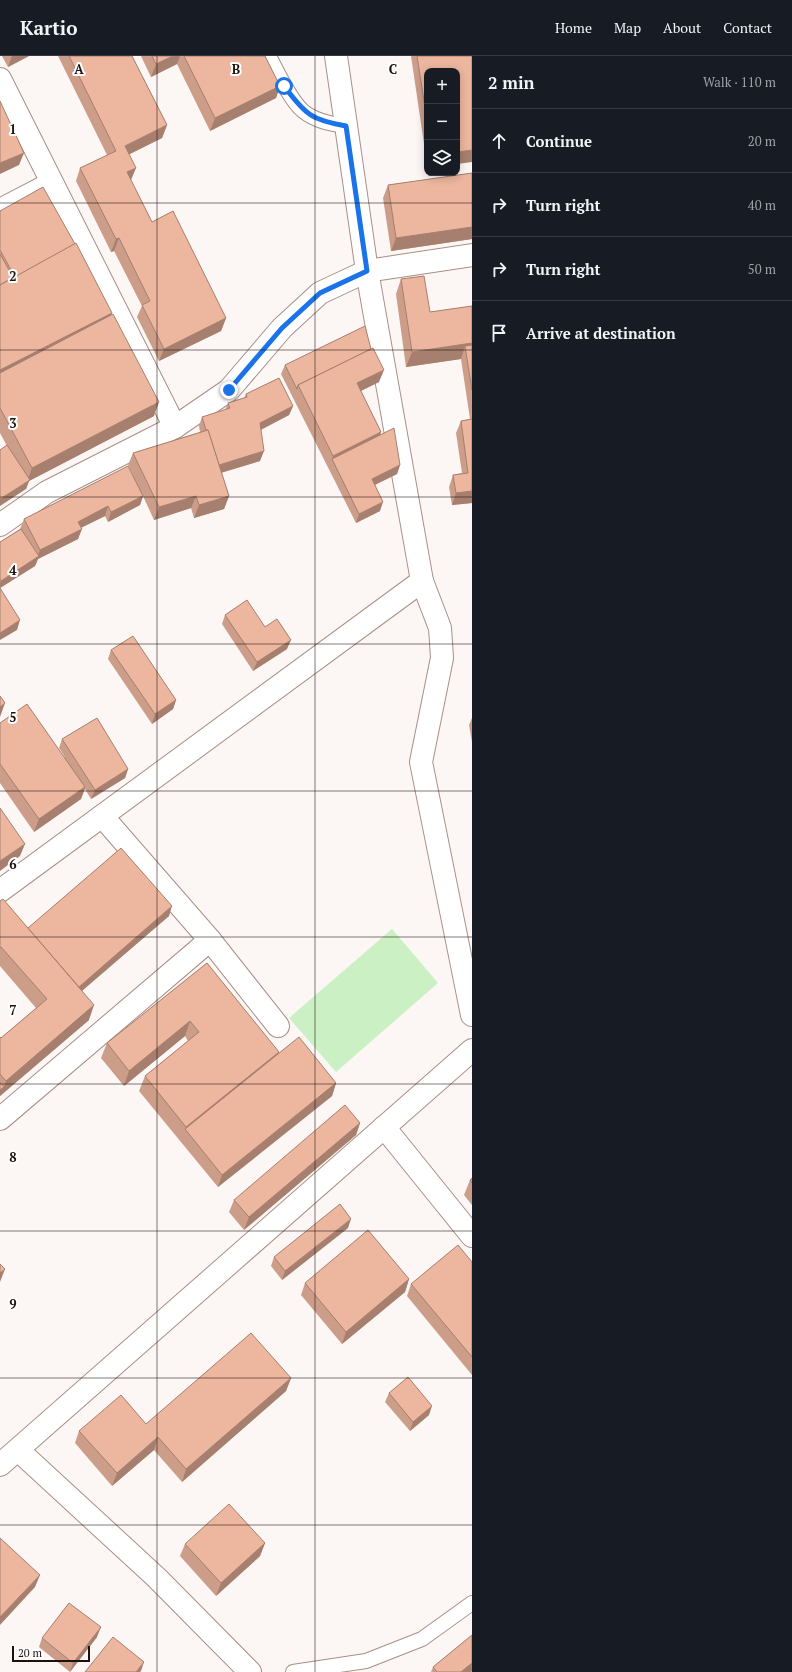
<!DOCTYPE html>
<meta charset="utf-8">
<style>
:root{--surface:#171b24;--page:#20242c;--text:#f1f3f6;--muted:#9ea1a6;--line:#363941}
body{margin:0;font-family:"PT Serif",serif;background:var(--page);color:var(--text)}
.controls{position:absolute;right:12px;top:12px;display:grid;overflow:hidden;border-radius:8px;box-shadow:0 2px 10px #0003}
.controls button{width:36px;height:36px;display:grid;place-items:center;padding:0;border:0;border-bottom:1px solid var(--line);background:var(--surface);color:var(--text);font:20px sans-serif}
.scale{position:absolute;left:12px;bottom:10px;width:78px;box-sizing:border-box;padding-left:4px;border:2px solid #1b110d;border-top:0;font-size:11px;line-height:14px;white-space:nowrap;color:#1b110d;-webkit-text-stroke:3px #fff;paint-order:stroke}
.stop{position:absolute;width:12px;height:12px;margin:-9px;border:3px solid #1a73e8;border-radius:50%;background:#fff}
.stop.end{background:#1a73e8;border-color:#fff;box-shadow:0 1px 4px #0008}
.list{margin:0;padding:0;list-style:none}
h2{display:flex;justify-content:space-between;align-items:center;height:52px;margin:0;padding:0 16px;font-size:17px}
h2 small{font-size:13px;font-weight:400;color:var(--muted)}
.list li{display:grid;grid-template-columns:26px 1fr auto;gap:12px;align-items:center;box-sizing:border-box;height:64px;padding:0 16px;border-top:1px solid var(--line)}
.list b{display:block;font-size:15px;white-space:nowrap}
.list em{font-size:13px;font-style:normal;color:var(--muted)}
.icon{flex:none;width:22px;height:22px;fill:none;stroke:currentColor;stroke-width:2;stroke-linecap:round;stroke-linejoin:round}
.map{position:relative;flex:none;width:472px;height:1616px;overflow:hidden}
header{display:flex;align-items:center;gap:24px;box-sizing:border-box;height:56px;padding:0 20px;background:var(--surface);border-bottom:1px solid var(--line)}
header strong{font-size:19px}
nav{display:flex;gap:22px;margin-inline-start:auto;font-size:14px}
main{display:flex}
aside{flex:1;background:var(--surface)}
.map>svg:first-child{display:block}
.green{fill:#cbf0c3}
.lines{fill:none;stroke-linecap:round;stroke-linejoin:round}
.lane-casing{stroke:#a98f85;stroke-width:16}
.street-casing{stroke:#a98f85;stroke-width:24}
.lane{stroke:#fff;stroke-width:14}
.street{stroke:#fff;stroke-width:22}
.wall{fill:#cc9d89}
.shaded-wall{fill:#a67f6f}
.building{fill:#edb69f;stroke:#a67f6f}
.route{stroke:#1a73e8;stroke-width:5}
.grid{fill:none;stroke:#1b110d;stroke-width:1;stroke-opacity:0.55}
.grid-label{font-size:13px;text-anchor:middle;font-weight:bold;fill:#1b110d;stroke:#fff;stroke-width:4;stroke-linejoin:round;paint-order:stroke}
</style>
<header>
<strong>Kartio</strong>
<nav><a>Home</a><a>Map</a><a>About</a><a>Contact</a></nav>
</header>
<main>
<div class="map">
<svg width="472" height="1616" viewBox="0 0 472 1616">
<rect width="100%" height="100%" fill="#fcf6f4"/>
<path class="green" d="M392 873 438 927 336 1016 289 962Z"/>
<g class="lines">
<g class="lane-casing">
<g id="lane">
<path d="M269 0C277 15 290 44 303 55 315 65 331 68 346 70"/>
<path d="M293 1616 366 1605 422 1583 472 1547"/>
</g>
</g>
<g class="street-casing">
<g id="street">
<path d="M336 0 367 215 422 525 440 572 442 602 421 706 472 959"/>
<path d="M0 23 175 371"/>
<path d="M0 154 52 127"/>
<path d="M0 469 47 436 175 371 229 334 282 272 320 237 367 215 472 199"/>
<path d="M102 760 210 884 278 970"/>
<path d="M0 835 422 525"/>
<path d="M0 1063 210 884"/>
<path d="M384 1071 472 1180"/>
<path d="M18 1394 157 1522 250 1616"/>
<path d="M0 1409 472 994"/>
</g>
</g>
<use href="#lane" class="lane"/>
<use href="#street" class="street"/>
</g>
<g class="wall">
<path d="M2 0H29L8 11Z"/>
<path d="M58 0H132L167 69 162 82 129 98 131 125 152 166 226 262 221 275 159 305 137 261 142 250 114 195 111 196 76 125 80 112 107 99Z"/>
<path d="M141 0H265L280 30 276 42 210 75 177 8 151 21Z"/>
<path d="M411 0H472L427 15V108Z"/>
<path d="M472 117V183L391 195 383 142 388 129Z"/>
<path d="M0 155 111 258 154 360 29 425 26 433 7 390 0 377Z"/>
<path d="M401 223 430 256 472 250V447L452 449 449 431 453 419 462 417 456 377 461 365 470 363 461 303 406 311 396 238Z"/>
<path d="M285 309 379 326 361 335 381 376 380 379 400 409 397 418 375 429 380 455 356 467 281 318Z"/>
<path d="M246 338 293 350 289 359 261 374 260 405 221 417 229 440 224 453 194 462 191 452 154 464 143 440 140 449 108 466 105 460 81 472 78 483 38 503 35 510 0 532V486L20 473 24 463 133 419 128 409 133 397 200 376 199 370 202 361 225 354 228 347 244 342Z"/>
<path d="M225 559 265 571 287 593 253 615 222 568Z"/>
<path d="M111 594 176 644 173 653 152 668 108 603Z"/>
<path d="M472 662V686L469 669Z"/>
<path d="M0 667 65 701 59 692 62 683 128 713 125 722 91 743 85 733 81 743 34 776 0 727Z"/>
<path d="M0 845 28 872 169 860 82 935 89 964 0 1040V981L1 982 36 952 0 910Z"/>
<path d="M207 907 278 998 336 1027 332 1040 218 1131 139 1035 145 1020 188 985 185 980 124 1030 101 1002 107 987Z"/>
<path d="M360 1067 356 1079 244 1174 229 1156 234 1144Z"/>
<path d="M472 1122V1149L464 1139 470 1124Z"/>
<path d="M348 1172 282 1224 271 1210 274 1201Z"/>
<path d="M472 1206V1319L407 1240 411 1228Z"/>
<path d="M409 1223 405 1236 342 1288 301 1239 305 1227Z"/>
<path d="M291 1322 286 1335 182 1426 154 1394 112 1430 75 1387 79 1375 146 1368Z"/>
<path d="M389 1337 429 1359 410 1375 385 1346Z"/>
<path d="M265 1487 260 1500 216 1540 180 1500 185 1488Z"/>
<path d="M472 1579V1615L471 1616H431L433 1611Z"/>
<path d="M97 1581 70 1616 39 1591 42 1582Z"/>
</g>
<g class="shaded-wall">
<path d="M12 0H29L8 11Z"/>
<path d="M173 0H180L177 8 151 21 156 8Z"/>
<path d="M280 30 276 42 210 75 215 62Z"/>
<path d="M167 69 162 82 120 103 125 90Z"/>
<path d="M472 94V106L457 108V96Z"/>
<path d="M24 97 19 109 0 118V107Z"/>
<path d="M136 112 131 124 127 116Z"/>
<path d="M472 171V183L391 195 396 182Z"/>
<path d="M119 182 114 195 111 196 116 183Z"/>
<path d="M112 257 106 271 0 326V314Z"/>
<path d="M226 262 221 275 159 305 164 293Z"/>
<path d="M472 287V301L465 290 461 303 406 311 412 296Z"/>
<path d="M384 314 379 326 352 339 357 327Z"/>
<path d="M159 346 154 360 29 425 26 433 0 450V443L27 426 32 412Z"/>
<path d="M293 350 289 359 256 376 260 367Z"/>
<path d="M381 376 377 388 332 403 333 400Z"/>
<path d="M264 395 260 405 213 419 217 410Z"/>
<path d="M400 409 397 418 368 432 372 423Z"/>
<path d="M472 435V447L452 449 456 437Z"/>
<path d="M143 440 140 449 108 466 111 456Z"/>
<path d="M196 440 191 452 154 464 159 451Z"/>
<path d="M229 440 224 453 194 462 199 449Z"/>
<path d="M383 446 380 455 356 467 359 458Z"/>
<path d="M108 450 105 460 74 475 78 466Z"/>
<path d="M82 473 78 483 38 503 35 510 0 532V527L1 525 37 501 40 494Z"/>
<path d="M20 564 17 574 0 584V577Z"/>
<path d="M291 584 287 593 253 615 257 606Z"/>
<path d="M176 644 173 653 152 668 155 658Z"/>
<path d="M5 647 0 661V651Z"/>
<path d="M128 713 125 722 91 743 95 734Z"/>
<path d="M85 731 81 743 34 776 39 763Z"/>
<path d="M25 788 20 800 0 815V805Z"/>
<path d="M172 850 169 860 71 944 75 934Z"/>
<path d="M94 949 89 964 0 1040V1034L4 1031 6 1025Z"/>
<path d="M190 965 185 980 124 1030 129 1015Z"/>
<path d="M279 996 273 1010 185 1073 186 1071Z"/>
<path d="M336 1027 332 1040 218 1131 222 1119Z"/>
<path d="M360 1067 356 1079 244 1174 249 1161Z"/>
<path d="M351 1163 348 1172 282 1224 285 1215Z"/>
<path d="M5 1213 0 1226V1217Z"/>
<path d="M409 1223 405 1236 342 1288 346 1276Z"/>
<path d="M291 1322 286 1335 182 1426 186 1413Z"/>
<path d="M432 1350 429 1359 410 1375 413 1366Z"/>
<path d="M158 1381 154 1394 112 1430 117 1417Z"/>
<path d="M265 1487 260 1500 216 1540 221 1527Z"/>
<path d="M40 1519 35 1531 0 1569V1561Z"/>
<path d="M101 1571 97 1581 70 1616 73 1607Z"/>
<path d="M144 1606 141 1615 140 1616H136Z"/>
<path d="M472 1607V1615L471 1616H461Z"/>
</g>
<g class="building">
<path d="M69 0H132L167 69 125 90 136 112 127 116 152 166 173 155 226 262 164 293 142 249 150 245 119 182 116 183 80 112 116 95Z"/>
<path d="M152 0H173L156 8Z"/>
<path d="M184 0H265L280 30 215 62Z"/>
<path d="M417 0H472V94L457 96V15H427V64Z"/>
<path d="M0 45 24 97 0 107Z"/>
<path d="M472 117V171L396 182 388 129Z"/>
<path d="M43 131 75 188 15 221 0 194V155Z"/>
<path d="M76 187 112 257 0 314V229Z"/>
<path d="M0 198 13 221 0 229Z"/>
<path d="M424 220 430 256 472 250V287L412 296 401 223Z"/>
<path d="M113 258 159 346 32 412 0 352V317Z"/>
<path d="M365 270 371 293 298 329 297 333 285 309Z"/>
<path d="M472 289V334L465 290Z"/>
<path d="M373 292 384 314 357 327 381 376 333 400 298 329Z"/>
<path d="M279 322 293 350 260 367 264 395 219 409 208 374H206L202 361 230 352 228 347 247 341 246 338Z"/>
<path d="M472 363V435L456 437 453 419 468 417 461 365Z"/>
<path d="M394 372 400 409 372 423 383 446 359 458 332 403Z"/>
<path d="M208 374 229 440 199 449 196 440 159 451 133 397Z"/>
<path d="M7 389 30 424 0 443V394Z"/>
<path d="M128 410 143 440 111 456 108 450 78 466 82 473 40 494 24 463Z"/>
<path d="M21 473 39 500 1 525 0 523V486Z"/>
<path d="M0 532 20 564 0 577Z"/>
<path d="M247 544 265 571 277 563 291 584 257 606 225 559Z"/>
<path d="M133 580 176 644 155 658 111 594Z"/>
<path d="M0 640 5 647 0 651Z"/>
<path d="M27 648 85 731 39 763 0 708V667Z"/>
<path d="M97 662 128 713 95 734 62 683Z"/>
<path d="M0 752 25 788 0 805Z"/>
<path d="M121 792 172 850 79 931 28 872Z"/>
<path d="M3 843 94 949 6 1025 0 1018V981L1 982 47 943 1 891 0 892V845Z"/>
<path d="M207 907 279 996 186 1071 145 1020 199 976 190 965 129 1015 107 987Z"/>
<path d="M299 981 336 1027 222 1119 185 1073Z"/>
<path d="M0 1026 4 1031 0 1034Z"/>
<path d="M345 1049 360 1067 249 1161 234 1144Z"/>
<path d="M472 1122V1127L470 1124Z"/>
<path d="M340 1148 351 1163 285 1215 274 1201Z"/>
<path d="M368 1174 409 1223 346 1276 305 1227Z"/>
<path d="M458 1189 472 1206V1301L411 1228Z"/>
<path d="M0 1208 5 1213 0 1217Z"/>
<path d="M251 1277 291 1322 186 1413 158 1381 117 1417 79 1375 121 1339 146 1368Z"/>
<path d="M408 1321 432 1350 413 1366 389 1337Z"/>
<path d="M229 1448 265 1487 221 1527 185 1488Z"/>
<path d="M0 1482 40 1519 0 1561Z"/>
<path d="M69 1547 101 1571 73 1607 42 1582Z"/>
<path d="M472 1579V1607L461 1616H437L433 1611Z"/>
<path d="M113 1581 144 1606 136 1616H85Z"/>
</g>
<g class="lines">
<path class="route" d="M229 334 282 272 320 237 367 215 346 70C311 64 305 58 284 30"/>
</g>
<path class="grid" d="M157 0V1616M315 0V1616M0 147H472M0 294H472M0 441H472M0 588H472M0 735H472M0 881H472M0 1028H472M0 1175H472M0 1322H472M0 1469H472"/>
<g class="grid-label">
<text x="79" y="18">A</text>
<text x="236" y="18">B</text>
<text x="393" y="18">C</text>
<text x="13" y="78">1</text>
<text x="13" y="225">2</text>
<text x="13" y="372">3</text>
<text x="13" y="519">4</text>
<text x="13" y="666">5</text>
<text x="13" y="813">6</text>
<text x="13" y="959">7</text>
<text x="13" y="1106">8</text>
<text x="13" y="1253">9</text>
</g>
</svg>
<div class="controls">
<button>+</button>
<button>−</button>
<button><svg class="icon" aria-label="layers" viewBox="0 0 24 24"><path d="M12 4l9 5-9 5-9-5zM3 14l9 5 9-5"/></svg></button>
</div>
<div class="scale">20 m</div>
<div class="stop" style="left:284px;top:30px"></div>
<div class="stop end" style="left:229px;top:334px"></div>
</div>
<aside>
<h2>2 min<small>Walk · 110 m</small></h2>
<ul class="list">
<li><svg class="icon" aria-label="ahead" viewBox="0 0 24 24"><path d="M12 20V5M6 11l6-6 6 6"/></svg><div><b>Continue</b></div><em>20 m</em></li>
<li><svg class="icon" aria-label="right" viewBox="0 0 24 24"><path d="M7 20v-9h11M14 6l5 5-5 5"/></svg><div><b>Turn right</b></div><em>40 m</em></li>
<li><svg class="icon" aria-label="right" viewBox="0 0 24 24"><path d="M7 20v-9h11M14 6l5 5-5 5"/></svg><div><b>Turn right</b></div><em>50 m</em></li>
<li><svg class="icon" aria-label="arrive" viewBox="0 0 24 24"><path d="M6 21V4h12l-3 4 3 4H6"/></svg><div><b>Arrive at destination</b></div></li>
</ul>
</aside>
</main>
